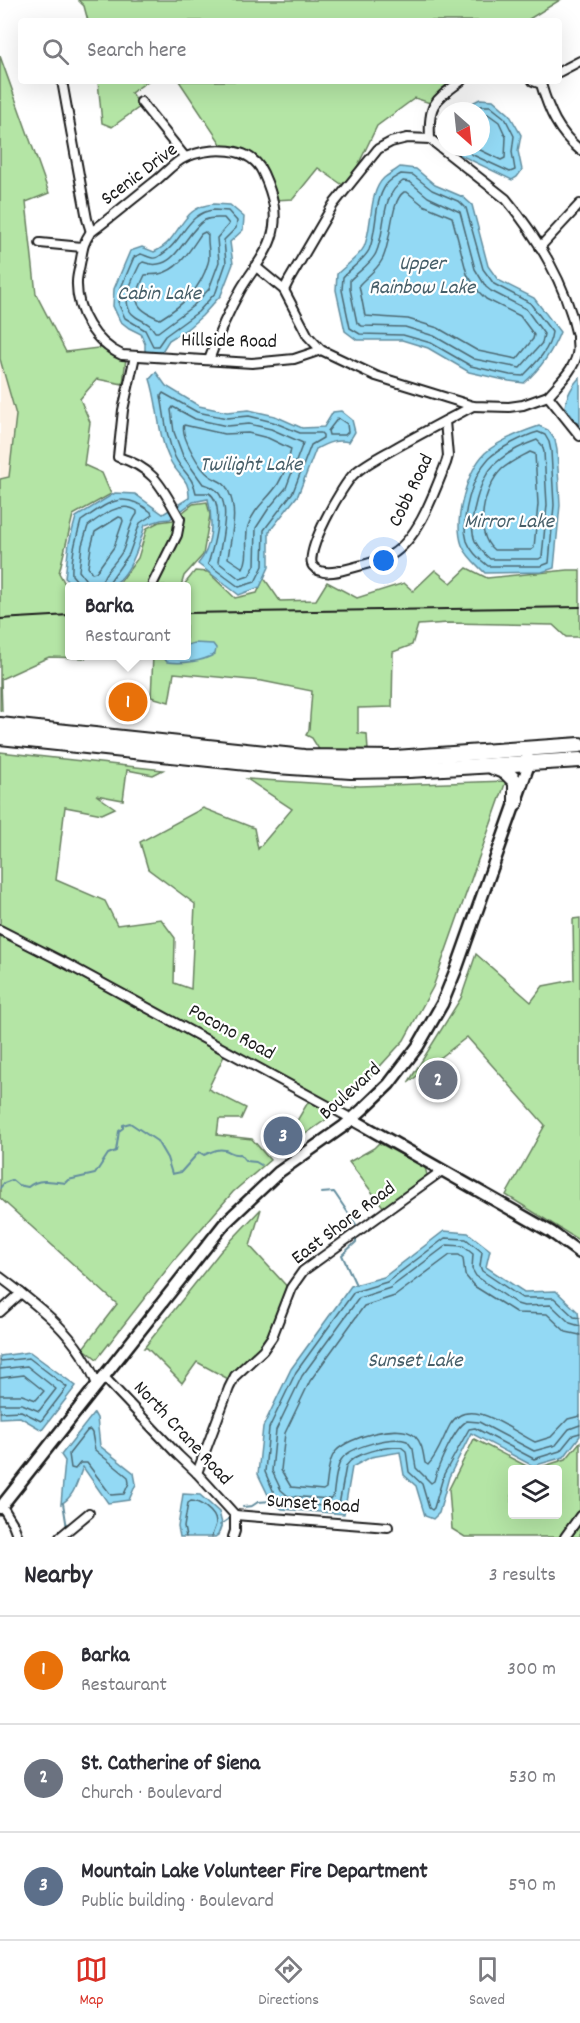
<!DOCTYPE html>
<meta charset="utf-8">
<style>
:root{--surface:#fff;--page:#f7f7f7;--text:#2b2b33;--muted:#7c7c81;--line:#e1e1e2;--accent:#d93025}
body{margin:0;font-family:Dekko,sans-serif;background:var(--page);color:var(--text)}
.controls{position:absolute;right:18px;bottom:18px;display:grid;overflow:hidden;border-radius:6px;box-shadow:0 6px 24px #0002}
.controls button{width:54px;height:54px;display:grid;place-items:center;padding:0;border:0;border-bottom:2px solid var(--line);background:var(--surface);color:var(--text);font:30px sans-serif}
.compass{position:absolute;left:436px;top:102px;width:54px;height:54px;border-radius:50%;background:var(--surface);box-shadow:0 6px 24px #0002;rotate:153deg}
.you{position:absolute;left:384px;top:561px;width:21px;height:21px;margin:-15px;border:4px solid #fff;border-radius:50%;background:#1a73e8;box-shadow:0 0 0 9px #1a73e833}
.badge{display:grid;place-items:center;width:39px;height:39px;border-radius:50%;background:var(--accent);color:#fff;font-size:20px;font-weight:700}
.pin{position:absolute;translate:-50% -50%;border:3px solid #fff;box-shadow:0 2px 6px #0006}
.popup{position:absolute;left:65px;top:582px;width:126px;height:78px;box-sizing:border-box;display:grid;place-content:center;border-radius:6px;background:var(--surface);filter:drop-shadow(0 2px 4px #0005);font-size:20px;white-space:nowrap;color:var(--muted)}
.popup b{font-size:22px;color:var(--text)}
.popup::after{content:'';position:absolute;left:50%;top:100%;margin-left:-12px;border:12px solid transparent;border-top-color:var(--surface)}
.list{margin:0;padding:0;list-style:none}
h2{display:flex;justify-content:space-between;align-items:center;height:78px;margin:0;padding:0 24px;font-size:26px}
h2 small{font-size:20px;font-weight:400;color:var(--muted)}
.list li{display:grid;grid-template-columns:39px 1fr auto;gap:18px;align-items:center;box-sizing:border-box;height:108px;padding:0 24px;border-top:2px solid var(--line)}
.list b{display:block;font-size:22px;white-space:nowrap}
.list p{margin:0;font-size:20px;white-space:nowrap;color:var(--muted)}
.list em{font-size:20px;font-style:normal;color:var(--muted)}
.icon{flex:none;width:33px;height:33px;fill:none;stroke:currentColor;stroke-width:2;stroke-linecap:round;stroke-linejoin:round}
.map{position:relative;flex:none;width:580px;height:1537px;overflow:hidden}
.search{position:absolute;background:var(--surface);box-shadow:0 6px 24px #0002;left:18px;right:18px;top:18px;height:66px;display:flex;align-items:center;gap:15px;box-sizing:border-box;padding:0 21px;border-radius:6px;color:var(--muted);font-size:22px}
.sheet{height:402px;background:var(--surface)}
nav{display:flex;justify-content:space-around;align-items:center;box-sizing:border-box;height:84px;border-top:2px solid var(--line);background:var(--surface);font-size:16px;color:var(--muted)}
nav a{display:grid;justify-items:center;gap:3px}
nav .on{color:var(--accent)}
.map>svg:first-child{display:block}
.built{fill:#fcf1e4}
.green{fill:#b4e5a5;stroke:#688060;stroke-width:1.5}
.water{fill:#93d9f4;stroke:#638d9e;stroke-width:1.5}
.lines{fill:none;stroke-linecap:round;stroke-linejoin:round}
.shore{stroke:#4c6872;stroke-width:1.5}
.stream{stroke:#638d9e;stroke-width:2}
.street-casing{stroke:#1c1c1c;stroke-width:12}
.secondary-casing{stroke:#1c1c1c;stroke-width:15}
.highway-casing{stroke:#1c1c1c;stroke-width:18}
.street{stroke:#fff;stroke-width:8}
.secondary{stroke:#fff;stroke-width:10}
.highway{stroke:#fff;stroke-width:14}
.rail{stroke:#1c1c1c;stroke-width:2}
.labels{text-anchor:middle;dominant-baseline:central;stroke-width:4.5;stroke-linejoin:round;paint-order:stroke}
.street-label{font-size:20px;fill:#1c1c1c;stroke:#fff}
.water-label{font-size:21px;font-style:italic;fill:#465e68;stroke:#fff}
</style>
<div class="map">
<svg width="580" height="1537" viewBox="0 0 580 1537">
<rect width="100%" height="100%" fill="#fff"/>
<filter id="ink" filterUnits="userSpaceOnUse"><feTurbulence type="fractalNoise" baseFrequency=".0167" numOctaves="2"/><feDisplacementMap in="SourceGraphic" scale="12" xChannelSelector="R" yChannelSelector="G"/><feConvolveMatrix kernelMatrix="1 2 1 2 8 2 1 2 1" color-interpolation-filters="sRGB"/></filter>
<g filter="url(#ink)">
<path class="built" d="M0 359 16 415 9 478 0 479Z"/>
<g class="green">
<path d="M78 0H560L526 21H88L84 6Z"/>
<path d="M0 56 49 193 26 202 36 294 66 352 106 347 126 358 123 384 97 379 80 399 90 422 84 465 102 473 111 494 73 515 59 573 69 591 70 656H87L86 658 49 657 1 679 2 711 0 710V479L9 477 16 415 0 359Z"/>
<path d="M98 81H148L131 93 141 106 112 127 102 123Z"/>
<path d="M179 81H466L433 104 415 98 377 126 347 188 318 168 293 199 274 200 253 160 225 150Z"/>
<path d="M207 502 210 515 203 555 184 576 181 586H115L118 585 138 558 147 528 159 522 173 520 193 504Z"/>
<path d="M467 568 487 578 568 570H580V637H566L553 625 448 623 418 625 412 645 393 652 392 707 358 708V733L367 734 368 751 340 752 320 751 312 738 306 735 309 730 312 691 262 681 174 673 169 702 151 697 153 656H186V586H183L195 571 208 572 235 598 257 593 264 578 280 601 316 600 327 582 357 598 404 583 413 591 435 570 451 583Z"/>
<path d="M0 752 163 770 153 775 127 770 123 800 96 795 115 808 102 814 65 807 56 880 105 901 117 925 161 919 175 938 174 983 191 989 195 904 148 869 140 842 203 808 254 828 258 849 292 809 247 779 360 786 506 781 433 987 404 1040 341 1109 301 1137 292 1129 310 1099 225 1054 208 1089 246 1108 241 1119H219L217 1135 252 1139 270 1160 233 1192 175 1259 97 1359 83 1348 117 1304 0 1198Z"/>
<path d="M580 918V1241L506 1195 545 1125 467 1037 408 1083 461 998 476 954 531 1002 543 986 574 980 573 919Z"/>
<path d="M379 1143 425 1167 427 1175 384 1208 349 1162 374 1148Z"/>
<path d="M261 1209 250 1246 291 1291 267 1343 232 1381 197 1362 182 1383 147 1348H144L220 1252Z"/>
<path d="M474 1439 532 1469 512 1470V1514H558V1470L535 1469 566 1459 580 1442V1537H465L452 1529 449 1489Z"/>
</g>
<g class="water">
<path d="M480 99 493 100 509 114 521 135 518 151 522 170 517 177 512 180 456 153 454 147H481V111H462L464 107Z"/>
<path d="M400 167 416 169 435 185 463 197 472 205 488 266 498 280 534 298 560 332C552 353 541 368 524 383L509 381 469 372 428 348 402 340H357L345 331 336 290 337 274C345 266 359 257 364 247 373 227 368 193 384 178 389 174 395 171 400 167Z"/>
<path d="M214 204 230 205 244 217 243 230 230 242 233 264 221 295 202 316 187 329 169 340 161 353H145V344L141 334 129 328 120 321 113 306 114 289 130 251 142 247 154 252C160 249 166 245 170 240 184 223 188 206 214 204Z"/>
<path d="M156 372 166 386 199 406 227 412 249 410 275 416 302 428 324 427 333 412 341 411 352 420 355 432 349 442C336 439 327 443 316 449L298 495 269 532V567L260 587 239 595 198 564C213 547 213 520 208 499L193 502 170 519 161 520 145 525C140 543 129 581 109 586 98 588 86 586 75 586L65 578 69 543 76 517 115 493 135 494 163 514 189 498C190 479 179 477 171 462 157 436 159 406 150 379Z"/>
<path d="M580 377V427L565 407C566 397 573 384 580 377Z"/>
<path d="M539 426 548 430 555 440 557 450 560 505 554 568 542 572 485 573C477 565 466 556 462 545 453 520 467 471 485 453 500 440 521 432 539 426Z"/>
<path d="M194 643 213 644 216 648 215 654C202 662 181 664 167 662L164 658V656H186L187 645Z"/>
<path d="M444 1231 468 1233 490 1250 486 1267 524 1292 556 1291 578 1312 580 1327V1436L564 1457 533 1466 471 1433 449 1477 439 1513 433 1519 425 1516 416 1486 404 1475 400 1452 371 1457 352 1467 344 1514 282 1509 270 1499 258 1474 263 1427 291 1369 351 1286 384 1277Z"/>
<path d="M30 1352 76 1386 42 1430 20 1417 0 1418V1356Z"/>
<path d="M94 1413 97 1418 100 1446 134 1473 136 1484 129 1500 108 1503 83 1467C77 1481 75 1496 61 1504L65 1461 61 1455Z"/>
<path d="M183 1494 200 1495 219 1512 222 1524 218 1535 215 1537H180L178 1527Z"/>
</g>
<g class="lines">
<g class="shore">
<path d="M461 147 473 155 510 172 515 170 512 152 514 136 505 118 490 106H481L470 111"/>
<path d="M474 147 501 160 505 158 506 137 499 122 488 114H481"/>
<path d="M401 174 413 175 432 190 460 202 466 208 483 269 494 284 530 303 552 332C550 350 535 364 523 376L510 375 471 366 431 343 403 335 360 334 350 328 342 290 343 277C351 268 364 260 369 250 378 229 373 204 386 185 389 180 396 177 401 174Z"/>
<path d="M403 181 410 182 428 197 460 212 475 269 486 287 491 291 526 309 544 334 542 343 520 368 474 359 434 336 405 327 362 326 357 323 350 289V280C358 272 371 264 376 253 387 228 379 198 403 181Z"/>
<path d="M404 192H407L423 205 452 217 467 274 479 292 486 299 520 316 534 335 533 339 517 359 478 351 438 328 408 319 365 316 359 285C366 277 377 270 382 260 392 242 390 201 404 192Z"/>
<path d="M214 210 228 211 237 221 236 228 224 240 226 263 216 292 198 312 165 336 158 346H153L145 330 125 318 119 305 120 290 134 257 141 254C145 255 151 259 155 258 158 258 162 254 164 253 183 240 188 212 214 210Z"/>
<path d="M224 218 229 224 217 238 219 262 209 289 193 306 158 332H155C150 323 144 322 136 317 117 305 133 279 140 264L143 262C176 275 183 233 205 220 210 217 218 218 224 218Z"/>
<path d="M205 232 208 235C207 244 211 255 208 263 200 290 183 305 160 319 132 308 133 300 145 275 149 274 154 275 159 274 179 270 190 250 201 234Z"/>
<path d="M163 393 197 412 227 418 249 416 273 422 300 433H321L323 435V438L311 445 293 492 264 530 263 566 255 582 239 587 208 564C213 548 226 504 209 493H196C193 476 182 472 175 457 166 437 165 417 161 396Z"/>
<path d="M173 407 195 419 227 426 249 424 271 429 303 443 286 488 269 508 256 528 255 565 249 576 240 579 218 562C221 538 238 491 203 484L183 456 174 432 171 410Z"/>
<path d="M338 418 347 424 348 432 345 435H329L328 431Z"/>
<path d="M184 425 224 434 248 433 268 438 291 449C289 460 284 474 278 484 269 498 253 509 248 526 244 539 250 557 243 568L228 558C231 535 239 512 228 490 224 481 217 481 210 476 200 470 180 435 184 425Z"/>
<path d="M538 432 545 435 549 442 551 451 554 505 549 563 541 566H488C480 560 471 552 467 541 460 518 472 476 489 458 500 448 524 436 538 432Z"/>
<path d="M537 440 542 445 544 452 547 505 542 557 539 559H490C484 554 479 548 475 541 467 521 480 477 496 463 507 453 523 445 537 440Z"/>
<path d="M530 452 535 454 538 504 534 548 531 550H494C473 533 484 486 502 469 510 462 521 457 530 452Z"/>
<path d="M119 517 122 518 123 521 114 547 96 572 92 573 88 567 91 547 95 532Z"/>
<path d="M78 586 77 581 72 575C71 556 76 539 81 521 108 503 122 489 151 512L152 515 140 523 129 554 110 581 109 586"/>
<path d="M86 586 85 579 79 571 82 545 88 526C101 516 121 500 137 511V514C129 524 128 538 123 550 117 563 102 572 101 586"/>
<path d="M580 1318 574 1317 554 1298H522L482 1271 480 1266 482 1252 466 1239 445 1238 387 1282 354 1292 296 1372 269 1428 265 1472 275 1495 285 1503 337 1507 339 1505 346 1466C356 1451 385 1447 401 1447L406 1451 409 1472 422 1484 429 1508 432 1510 434 1508 444 1474 469 1429 475 1428 534 1459 560 1451 573 1435 580 1433"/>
<path d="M580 1326 570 1323 551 1305 524 1306 517 1304 476 1276 472 1269 473 1254 463 1246 447 1245 390 1288 359 1298 302 1376 276 1430 272 1471 281 1490 288 1496 330 1499 333 1497C335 1486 335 1470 341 1460 349 1447 393 1435 407 1441L413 1449 416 1468 431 1483 434 1481C438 1466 454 1428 467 1421L479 1422 534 1451 556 1445 569 1429 580 1425"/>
<path d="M580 1335 566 1332 547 1314 517 1313 474 1286 465 1275 463 1258 459 1255H450L395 1296 364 1306 310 1381 285 1433 281 1470 291 1487 323 1490 326 1488C328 1476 328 1460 336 1451 349 1437 400 1422 415 1436 423 1444 423 1454 425 1463L428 1465C438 1455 443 1438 450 1425 468 1393 513 1432 535 1442L551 1437 568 1419 580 1416"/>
<path d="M0 1361 29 1358 67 1387 41 1421 21 1411 0 1412"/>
<path d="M0 1369 27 1366 56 1389 39 1411 22 1404H0"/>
<path d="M0 1378 24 1375 44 1391 36 1400 22 1395H0"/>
<path d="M90 1430 92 1433 95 1450 128 1477 129 1483 124 1494 111 1495 87 1463H80L75 1469 71 1468 69 1454 87 1431Z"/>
<path d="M186 1537 184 1527 188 1503 191 1501C199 1501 216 1512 216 1523 216 1527 212 1532 212 1537"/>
</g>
<g class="stream">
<path d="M0 1188 4 1183 12 1180 18 1185 28 1187C38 1178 52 1181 65 1183L68 1180 95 1174 108 1154 116 1151 119 1131 123 1128V1125L130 1123 157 1141 167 1158 172 1174 181 1172 199 1152 204 1155C211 1152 217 1148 225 1150 231 1152 233 1155 240 1154L246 1161 256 1162 261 1165"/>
<path d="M321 1193 334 1192 357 1226"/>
<path d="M356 1285 342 1255 356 1242V1238"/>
<path d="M63 1503 67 1528"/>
<path d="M243 1507 252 1506 258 1502 272 1501"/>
<path d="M220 1525 230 1518"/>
<path d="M70 1536V1537"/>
</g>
<g class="street-casing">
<g id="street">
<path d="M559 72 580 61"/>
<path d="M62 81 87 219 91 232"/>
<path d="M533 81 541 84C549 111 558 132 580 150"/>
<path d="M141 102 185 157"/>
<path d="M430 139C428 104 434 101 461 81"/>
<path d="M40 243 82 247"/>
<path d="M540 247 580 204"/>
<path d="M255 266 284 290"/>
<path d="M135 356 123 410 118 457C155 468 162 488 180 519L177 535 153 583"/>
<path d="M209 360C218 335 228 312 241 289 250 273 265 257 271 239 279 216 273 195 263 173 251 145 210 147 186 157 176 161 166 172 158 179 135 197 113 216 90 233 82 245 83 250 80 264 79 270 77 276 77 282 76 311 95 343 122 355L252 363 294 359 321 350"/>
<path d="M548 396 523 405 509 407 473 406 376 376 321 350 308 336 284 290 288 282 333 205 378 149 391 142 407 138 430 139 506 199C537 236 566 285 576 332"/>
<path d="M548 396C558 384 574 370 577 354 579 346 575 337 578 330"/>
<path d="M548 396 580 436"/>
<path d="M445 421 448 456 446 463C434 493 419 538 391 555 378 562 362 565 347 569 337 572 321 576 313 566 303 554 343 484 354 474 366 463 383 455 397 447 422 433 447 420 473 406"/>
<path d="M0 930 65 963 352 1119"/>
<path d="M0 1277C39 1306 80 1337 97 1385"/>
<path d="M0 1312 21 1293"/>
<path d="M103 1376 178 1455 197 1473 235 1515"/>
<path d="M197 1473 229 1388 235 1376 263 1350 272 1337 291 1288 303 1271 443 1170"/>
<path d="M2 1506 13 1524 18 1537"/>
<path d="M235 1515 388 1527"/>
<path d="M60 1537 89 1513"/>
<path d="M233 1537 235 1531V1515"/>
<path d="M565 1537 580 1516"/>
</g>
</g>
<g class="secondary-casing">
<g id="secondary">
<path d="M352 1119 551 1232 580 1253"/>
<path d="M0 1508 225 1223 279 1172 344 1126 363 1109 389 1084 418 1046 442 1004 457 967 529 764 526 749"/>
</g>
</g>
<g class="highway-casing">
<g id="highway">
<path d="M0 725 304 757 395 758 580 745"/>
<path d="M0 737 276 766 351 771 409 770 580 760"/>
<path d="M493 767 506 772 516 782V802"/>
</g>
</g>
<use href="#street" class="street"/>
<use href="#secondary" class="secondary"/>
<use href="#highway" class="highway"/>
<g class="rail">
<path d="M186 613 580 607"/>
<path d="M0 619 70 615"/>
</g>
</g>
</g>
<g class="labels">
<g class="street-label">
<text transform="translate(140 175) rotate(-37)">Scenic Drive</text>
<text transform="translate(229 342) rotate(1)">Hillside Road</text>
<text transform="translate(412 491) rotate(-64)">Cobb Road</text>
<text transform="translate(231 1033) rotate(29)">Pocono Road</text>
<text transform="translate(351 1092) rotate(-42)">Boulevard</text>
<text transform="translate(344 1224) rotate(-37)">East Shore Road</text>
<text transform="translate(182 1434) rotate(47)">North Crane Road</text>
<text transform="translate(313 1505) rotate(4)">Sunset Road</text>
</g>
<g class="water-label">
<text x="422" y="265">Upper<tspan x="422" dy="24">Rainbow Lake</tspan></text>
<text x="159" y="295">Cabin Lake</text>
<text x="251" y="466">Twilight Lake</text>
<text x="509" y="523">Mirror Lake</text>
<text x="415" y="1362">Sunset Lake</text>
</g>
</g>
</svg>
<div class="controls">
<button><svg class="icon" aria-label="layers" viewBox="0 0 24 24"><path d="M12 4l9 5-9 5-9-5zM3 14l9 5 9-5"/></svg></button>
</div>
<svg class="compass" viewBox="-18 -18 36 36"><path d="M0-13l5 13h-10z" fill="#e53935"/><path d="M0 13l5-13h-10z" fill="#7c7c81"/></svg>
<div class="you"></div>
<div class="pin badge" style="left:128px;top:702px;background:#e8710a">1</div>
<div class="popup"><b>Barka</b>Restaurant</div>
<div class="pin badge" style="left:438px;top:1080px;background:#6b7280">2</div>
<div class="pin badge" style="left:283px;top:1136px;background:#5c6f8a">3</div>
<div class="search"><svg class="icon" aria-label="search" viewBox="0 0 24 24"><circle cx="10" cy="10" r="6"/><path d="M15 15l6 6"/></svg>Search here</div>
</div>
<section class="sheet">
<h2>Nearby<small>3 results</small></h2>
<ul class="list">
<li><span class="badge" style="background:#e8710a">1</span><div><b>Barka</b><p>Restaurant</p></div><em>300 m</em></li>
<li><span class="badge" style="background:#6b7280">2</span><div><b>St. Catherine of Siena</b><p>Church · Boulevard</p></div><em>530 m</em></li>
<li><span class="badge" style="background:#5c6f8a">3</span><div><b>Mountain Lake Volunteer Fire Department</b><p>Public building · Boulevard</p></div><em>590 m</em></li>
</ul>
</section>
<nav>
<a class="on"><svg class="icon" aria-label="map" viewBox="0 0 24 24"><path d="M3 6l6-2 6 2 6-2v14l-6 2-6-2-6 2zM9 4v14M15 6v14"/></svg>Map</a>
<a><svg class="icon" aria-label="directions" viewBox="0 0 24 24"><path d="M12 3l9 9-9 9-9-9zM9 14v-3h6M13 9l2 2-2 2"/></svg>Directions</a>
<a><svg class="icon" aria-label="saved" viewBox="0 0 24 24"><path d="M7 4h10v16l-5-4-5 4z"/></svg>Saved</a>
</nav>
